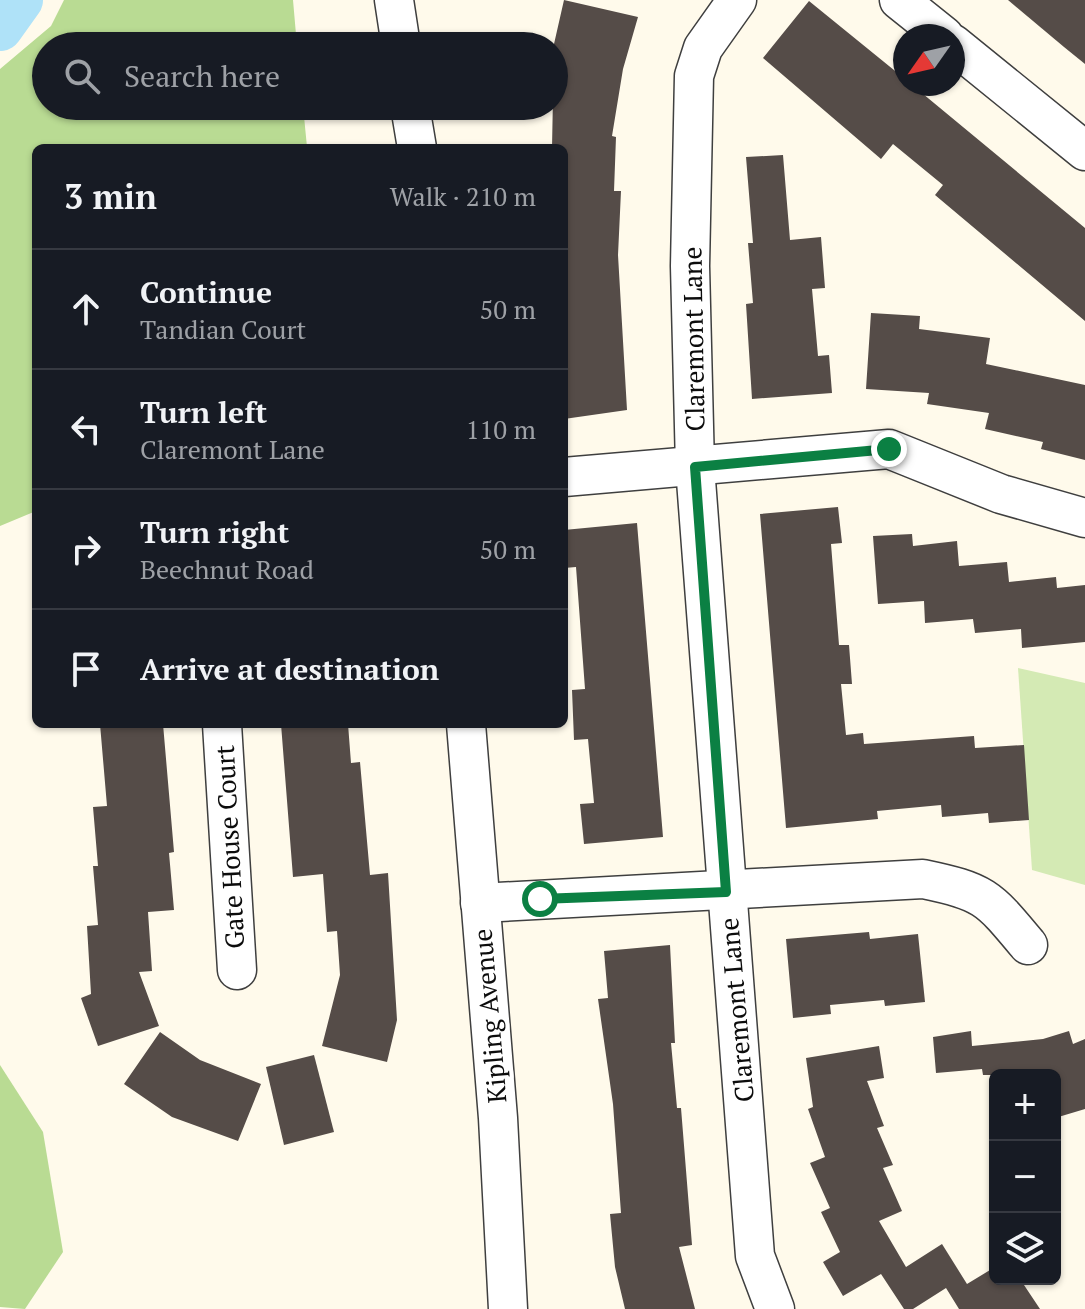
<!DOCTYPE html>
<meta charset="utf-8">
<style>
:root{--surface:#171b24;--page:#20242c;--text:#f1f3f6;--muted:#9ea1a6;--line:#363941}
body{margin:0;font-family:"PT Serif",serif;background:var(--page);color:var(--text)}
.controls{position:absolute;right:24px;bottom:24px;display:grid;overflow:hidden;border-radius:12px;box-shadow:0 2px 6px #0004}
.controls button{width:72px;height:72px;display:grid;place-items:center;padding:0;border:0;border-bottom:2px solid var(--line);background:var(--surface);color:var(--text);font:40px sans-serif}
.compass{position:absolute;left:893px;top:24px;width:72px;height:72px;border-radius:50%;background:var(--surface);box-shadow:0 2px 6px #0004;rotate:236deg}
.stop{position:absolute;width:24px;height:24px;margin:-18px;border:6px solid #0b8043;border-radius:50%;background:#fff}
.stop.end{background:#0b8043;border-color:#fff;box-shadow:0 2px 8px #0008}
.list{margin:0;padding:0;list-style:none}
h2{display:flex;justify-content:space-between;align-items:center;height:104px;margin:0;padding:0 32px;font-size:34px}
h2 small{font-size:26px;font-weight:400;color:var(--muted)}
.list li{display:grid;grid-template-columns:52px 1fr auto;gap:24px;align-items:center;box-sizing:border-box;height:120px;padding:0 32px;border-top:2px solid var(--line)}
.list b{display:block;font-size:30px;white-space:nowrap}
.list p{margin:0;font-size:26px;white-space:nowrap;color:var(--muted)}
.list em{font-size:26px;font-style:normal;color:var(--muted)}
.icon{flex:none;width:44px;height:44px;fill:none;stroke:currentColor;stroke-width:2;stroke-linecap:round;stroke-linejoin:round}
.map{position:relative;flex:none;width:1085px;height:1309px;overflow:hidden}
.search{position:absolute;background:var(--surface);box-shadow:0 2px 6px #0004;left:32px;top:32px;width:536px;height:88px;display:flex;align-items:center;gap:20px;box-sizing:border-box;padding:0 28px;border-radius:44px;color:var(--muted);font-size:30px}
.panel{position:absolute;background:var(--surface);box-shadow:0 2px 6px #0004;left:32px;top:144px;width:536px;height:584px;border-radius:12px}
.map>svg:first-child{display:block}
.green{fill:#d4eab4}
.forest{fill:#b9db93}
.lines{fill:none;stroke-linecap:round;stroke-linejoin:round}
.river{stroke:#afe2f8;stroke-width:46}
.building{fill:#554c48}
.minor-casing{stroke:#3f3f3f;stroke-width:41}
.minor{stroke:#fff;stroke-width:38}
.route{stroke:#0b8043;stroke-width:10}
.labels{text-anchor:middle;dominant-baseline:central;stroke-width:8;stroke-linejoin:round;paint-order:stroke}
.street-label{font-size:26px;fill:#0c0c0c;stroke:#fff}
</style>
<div class="map">
<svg width="1085" height="1309" viewBox="0 0 1085 1309">
<rect width="100%" height="100%" fill="#fffaeb"/>
<path class="green" d="M1018 668 1085 683V885L1032 870Z"/>
<g class="forest">
<path d="M64 0H293L297 46H46V106H303L307 147 36 148V511L0 526V69L51 26Z"/>
<path d="M0 1065 43 1132 63 1252 25 1309 0 1307Z"/>
</g>
<g class="lines">
<path class="river" d="M0 28 20 0"/>
</g>
<g class="building">
<path d="M564 0 638 17 623 69 612 136 616 137 614 191H621L618 255 627 410 564 419V148H552L554 44Z"/>
<path d="M1008 0H1085V64L1064 47Z"/>
<path d="M809 1 905 79V84H911L1085 228V321L935 195 943 185 893 144 881 159 763 58Z"/>
<path d="M783 155 790 240 821 237 825 288 812 289 818 356 829 355 832 393 752 399 746 304 753 303 748 243H753L746 157Z"/>
<path d="M871 313 920 316 919 329 990 338 986 364 1085 385V460L1041 449 1043 442 985 429 989 413 927 404 929 393 866 389Z"/>
<path d="M838 507 842 543 831 544 839 645H849L852 684H841L846 735 863 733 864 744 974 736 975 748 1024 745 1029 820 989 823 988 813 942 817 941 805 877 811 878 819 786 828 760 514Z"/>
<path d="M637 523 663 837 584 844 580 804 594 803 588 739 574 740 572 690 585 689 576 567 564 568V530Z"/>
<path d="M912 534 913 546 957 541 959 566 1007 562 1009 582 1056 577 1057 588 1085 585V642L1022 648 1021 629 975 633 973 619 925 623 924 601 878 604 873 536Z"/>
<path d="M100 724H163L174 852 169 853 174 910 148 912 152 971 139 972 159 1026 98 1046 81 998 91 994 87 926 98 925 93 866H98L93 807 107 806Z"/>
<path d="M281 724H348L351 763 360 762 370 875 388 873 397 1020 387 1062 322 1046 340 975 337 931 327 932 323 874 293 877Z"/>
<path d="M869 932 870 939 918 934 925 1002 885 1006 884 1000 830 1005 831 1014 793 1018 786 939Z"/>
<path d="M670 945 675 1043H671L677 1108H681L692 1245 679 1247 695 1309H625L615 1267 610 1214 621 1213 613 1104 598 999 608 998 604 951Z"/>
<path d="M971 1031 972 1046 1043 1039 1069 1031 1073 1044 1085 1039V1109L1055 1118V1075H983L982 1069 936 1073 933 1037Z"/>
<path d="M160 1032 200 1060 261 1084 238 1141 172 1117 124 1084Z"/>
<path d="M879 1046 884 1078 867 1081 884 1126 877 1128 893 1165 883 1168 902 1211 879 1221 906 1267 942 1244 967 1284 995 1267V1279H1020L1040 1309H959L946 1288 913 1309H904L881 1274 843 1296 823 1262 840 1252 821 1212 830 1208 810 1163 825 1157 808 1109 813 1107 806 1058Z"/>
<path d="M314 1055 334 1132 284 1145 266 1067Z"/>
</g>
<g class="lines">
<g class="minor-casing">
<g id="minor">
<path d="M394 0 401 46"/>
<path d="M737 0 703 48 694 76 690 266 695 467 755 1256 775 1309"/>
<path d="M899 0 944 36"/>
<path d="M953 44 1085 151"/>
<path d="M410 106 417 148"/>
<path d="M564 477 889 449 1001 494 1085 518"/>
<path d="M222 724 237 970"/>
<path d="M466 724 498 1118 508 1309"/>
<path d="M480 903 923 879C985 892 988 897 1028 945"/>
</g>
</g>
<use href="#minor" class="minor"/>
</g>
<g class="lines">
<path class="route" d="M540 899 726 892 695 467 889 449"/>
</g>
<g class="labels">
<g class="street-label">
<text transform="translate(693 339) rotate(-91)">Claremont Lane</text>
<text transform="translate(229 847) rotate(-93)">Gate House Court</text>
<text transform="translate(736 1010) rotate(-95)">Claremont Lane</text>
<text transform="translate(489 1016) rotate(-95)">Kipling Avenue</text>
</g>
</g>
</svg>
<div class="controls">
<button>+</button>
<button>−</button>
<button><svg class="icon" aria-label="layers" viewBox="0 0 24 24"><path d="M12 4l9 5-9 5-9-5zM3 14l9 5 9-5"/></svg></button>
</div>
<svg class="compass" viewBox="-18 -18 36 36"><path d="M0-13l5 13h-10z" fill="#e53935"/><path d="M0 13l5-13h-10z" fill="#9ea1a6"/></svg>
<div class="stop" style="left:540px;top:899px"></div>
<div class="stop end" style="left:889px;top:449px"></div>
<div class="search"><svg class="icon" aria-label="search" viewBox="0 0 24 24"><circle cx="10" cy="10" r="6"/><path d="M15 15l6 6"/></svg>Search here</div>
<section class="panel">
<h2>3 min<small>Walk · 210 m</small></h2>
<ul class="list">
<li><svg class="icon" aria-label="ahead" viewBox="0 0 24 24"><path d="M12 20V5M6 11l6-6 6 6"/></svg><div><b>Continue</b><p>Tandian Court</p></div><em>50 m</em></li>
<li><svg class="icon" aria-label="left" viewBox="0 0 24 24"><path d="M17 20v-9H6M10 6l-5 5 5 5"/></svg><div><b>Turn left</b><p>Claremont Lane</p></div><em>110 m</em></li>
<li><svg class="icon" aria-label="right" viewBox="0 0 24 24"><path d="M7 20v-9h11M14 6l5 5-5 5"/></svg><div><b>Turn right</b><p>Beechnut Road</p></div><em>50 m</em></li>
<li><svg class="icon" aria-label="arrive" viewBox="0 0 24 24"><path d="M6 21V4h12l-3 4 3 4H6"/></svg><div><b>Arrive at destination</b></div></li>
</ul>
</section>
</div>
